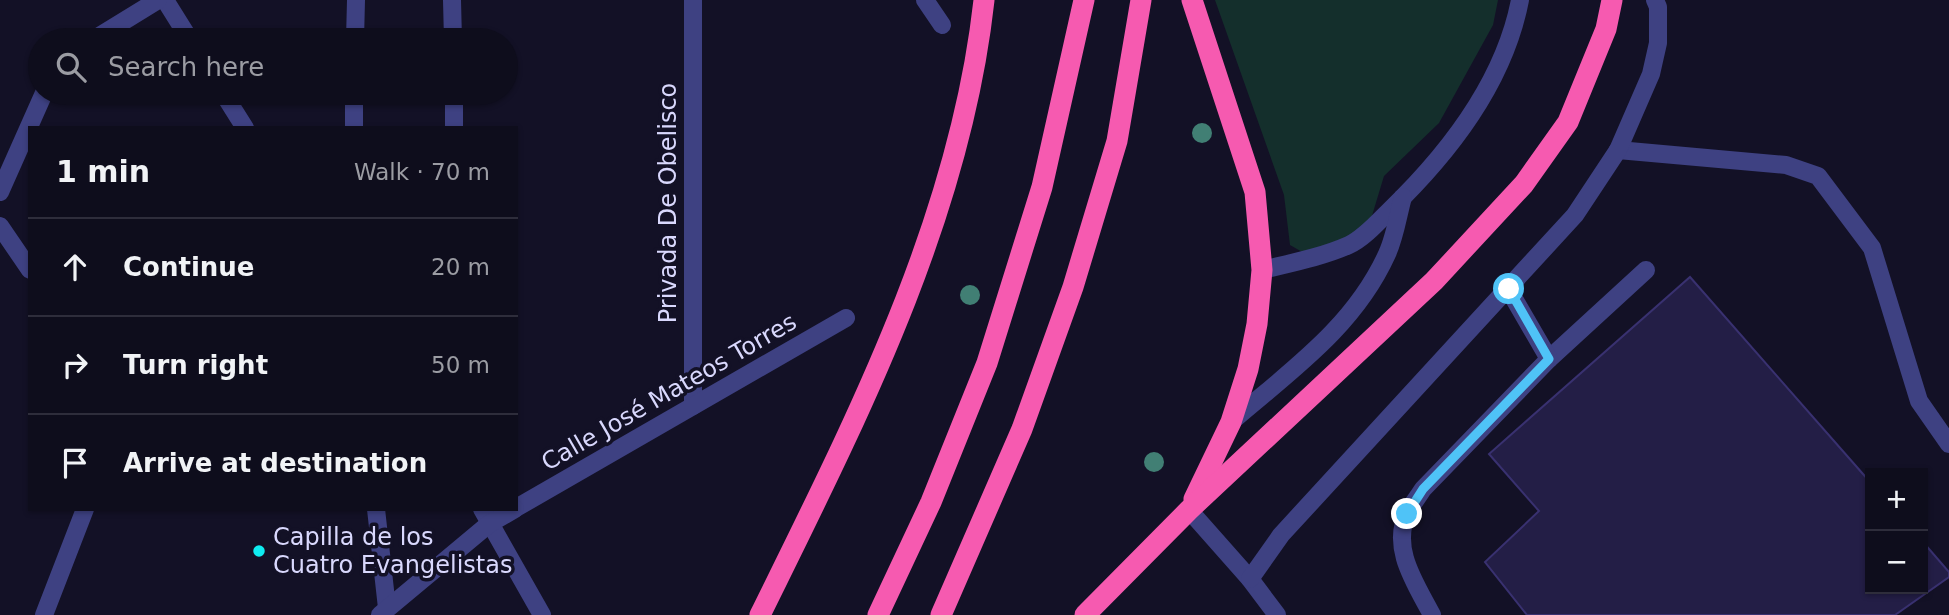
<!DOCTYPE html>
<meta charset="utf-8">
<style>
:root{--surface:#0e0d1c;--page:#1c1b29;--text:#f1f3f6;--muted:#9b9ca3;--line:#2e2d3b}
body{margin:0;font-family:"DejaVu Sans",sans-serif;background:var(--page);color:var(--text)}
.controls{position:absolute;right:21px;bottom:21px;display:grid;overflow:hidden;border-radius:0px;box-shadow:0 2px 5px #0004}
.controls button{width:63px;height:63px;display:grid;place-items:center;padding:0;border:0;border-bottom:2px solid var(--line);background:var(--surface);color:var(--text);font:35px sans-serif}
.stop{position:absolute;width:21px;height:21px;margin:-16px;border:5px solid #4fc3f7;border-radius:50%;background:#fff}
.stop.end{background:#4fc3f7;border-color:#fff;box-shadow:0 2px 7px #0008}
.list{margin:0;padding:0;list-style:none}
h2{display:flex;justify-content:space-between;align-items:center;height:91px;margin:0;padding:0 28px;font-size:30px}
h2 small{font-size:23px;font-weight:400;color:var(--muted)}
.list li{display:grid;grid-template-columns:46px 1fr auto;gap:21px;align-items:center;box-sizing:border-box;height:98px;padding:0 28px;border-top:2px solid var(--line)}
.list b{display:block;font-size:26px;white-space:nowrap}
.list em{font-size:23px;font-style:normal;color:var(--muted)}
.icon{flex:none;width:38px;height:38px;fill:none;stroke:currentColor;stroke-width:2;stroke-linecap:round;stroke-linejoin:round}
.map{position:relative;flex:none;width:1949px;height:615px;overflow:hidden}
.search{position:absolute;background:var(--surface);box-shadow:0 2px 5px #0004;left:28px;top:28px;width:490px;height:77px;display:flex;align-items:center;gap:18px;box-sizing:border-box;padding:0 24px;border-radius:38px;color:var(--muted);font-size:26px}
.panel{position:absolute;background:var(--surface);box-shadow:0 2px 5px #0004;left:28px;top:126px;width:490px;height:385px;border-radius:0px}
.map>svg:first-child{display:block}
.green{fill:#142f2c}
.building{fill:#231e46;stroke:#393170;stroke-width:2}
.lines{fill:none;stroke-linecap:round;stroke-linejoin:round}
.minor{stroke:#3e4182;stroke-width:18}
.highway{stroke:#f65ab0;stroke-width:21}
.tree{fill:#417f74}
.route{stroke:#4fc3f7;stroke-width:9}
.poi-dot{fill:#0fecf1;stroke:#131126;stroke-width:2.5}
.labels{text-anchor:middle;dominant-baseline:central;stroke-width:7;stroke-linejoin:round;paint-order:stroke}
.street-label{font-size:24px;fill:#d9d8fd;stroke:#131126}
.poi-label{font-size:24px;fill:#d9d8fd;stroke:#131126;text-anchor:start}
</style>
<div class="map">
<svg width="1949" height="615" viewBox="0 0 1949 615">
<rect width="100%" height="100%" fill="#131126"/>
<path class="green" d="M1215 0H1498L1493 25 1439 123 1384 176 1371 219 1344 243 1311 257 1290 245 1284 195Z"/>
<path class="building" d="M1690 277 1870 482V589H1923V542L1949 572V577L1895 615H1527L1485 562 1539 511 1489 454Z"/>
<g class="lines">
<g class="minor">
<path d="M165 0 190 40"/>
<path d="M452 0 453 40"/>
<path d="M925 0 942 25"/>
<path d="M93 40 158 0"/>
<path d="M355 40 356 0"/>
<path d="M223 93 245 128"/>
<path d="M454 93V128"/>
<path d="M354 128V93"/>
<path d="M1618 150 1786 165 1818 176 1872 248 1919 401 1949 444"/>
<path d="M0 192 44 93"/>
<path d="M0 226 30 270"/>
<path d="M1262 270C1291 263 1322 257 1349 245 1364 238 1378 222 1390 210 1449 153 1504 83 1520 0"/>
<path d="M1549 359 1646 270"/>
<path d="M693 406V0"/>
<path d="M1231 422C1290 371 1354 327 1387 254 1395 237 1398 215 1403 197"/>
<path d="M516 508 846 318"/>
<path d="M376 509 387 608"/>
<path d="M482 509 542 615"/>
<path d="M1189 510 1250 579 1277 615"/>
<path d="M1250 579 1281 535 1575 215 1618 150 1651 74 1658 43V7L1655 0"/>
<path d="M44 615 85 509"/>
<path d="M380 615 489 524 515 509"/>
<path d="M1432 615C1416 584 1390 548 1408 512 1412 504 1418 497 1423 489L1549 359 1509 290"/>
</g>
<g class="highway">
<path d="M1192 0 1255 192 1262 270 1257 324 1248 369 1231 422 1194 499"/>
<path d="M760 615C856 420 960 219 984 0"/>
<path d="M878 615 931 502 987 363 1042 187 1084 0"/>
<path d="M941 615 1022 429 1073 287 1117 141 1141 0"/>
<path d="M1085 615 1189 510 1434 281 1524 184 1568 122 1606 29 1612 0"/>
</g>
</g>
<g class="tree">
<circle cx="1202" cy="133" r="10"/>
<circle cx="970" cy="295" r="10"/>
<circle cx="1154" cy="462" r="10"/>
</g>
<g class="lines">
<path class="route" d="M1407 514 1423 489 1549 359 1509 289"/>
</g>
<circle class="poi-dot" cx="259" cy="551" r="7"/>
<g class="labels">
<g class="street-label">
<text transform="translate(668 203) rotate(-90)">Privada De Obelisco</text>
<text transform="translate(669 392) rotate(-30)">Calle José Mateos Torres</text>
</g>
<g class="poi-label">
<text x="273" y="537">Capilla de los<tspan x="273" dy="28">Cuatro Evangelistas</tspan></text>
</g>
</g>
</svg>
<div class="controls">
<button>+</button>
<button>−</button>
</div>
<div class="stop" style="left:1509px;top:289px"></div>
<div class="stop end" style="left:1407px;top:514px"></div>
<div class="search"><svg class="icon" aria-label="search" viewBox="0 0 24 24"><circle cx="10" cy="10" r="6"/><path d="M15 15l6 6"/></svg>Search here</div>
<section class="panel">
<h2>1 min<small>Walk · 70 m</small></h2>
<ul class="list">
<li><svg class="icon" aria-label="ahead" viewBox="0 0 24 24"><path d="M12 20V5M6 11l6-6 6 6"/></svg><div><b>Continue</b></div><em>20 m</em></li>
<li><svg class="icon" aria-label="right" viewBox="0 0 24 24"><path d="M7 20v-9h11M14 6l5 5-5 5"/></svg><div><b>Turn right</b></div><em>50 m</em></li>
<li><svg class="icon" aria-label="arrive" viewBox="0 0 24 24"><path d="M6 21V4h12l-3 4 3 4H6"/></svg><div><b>Arrive at destination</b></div></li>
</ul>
</section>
</div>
